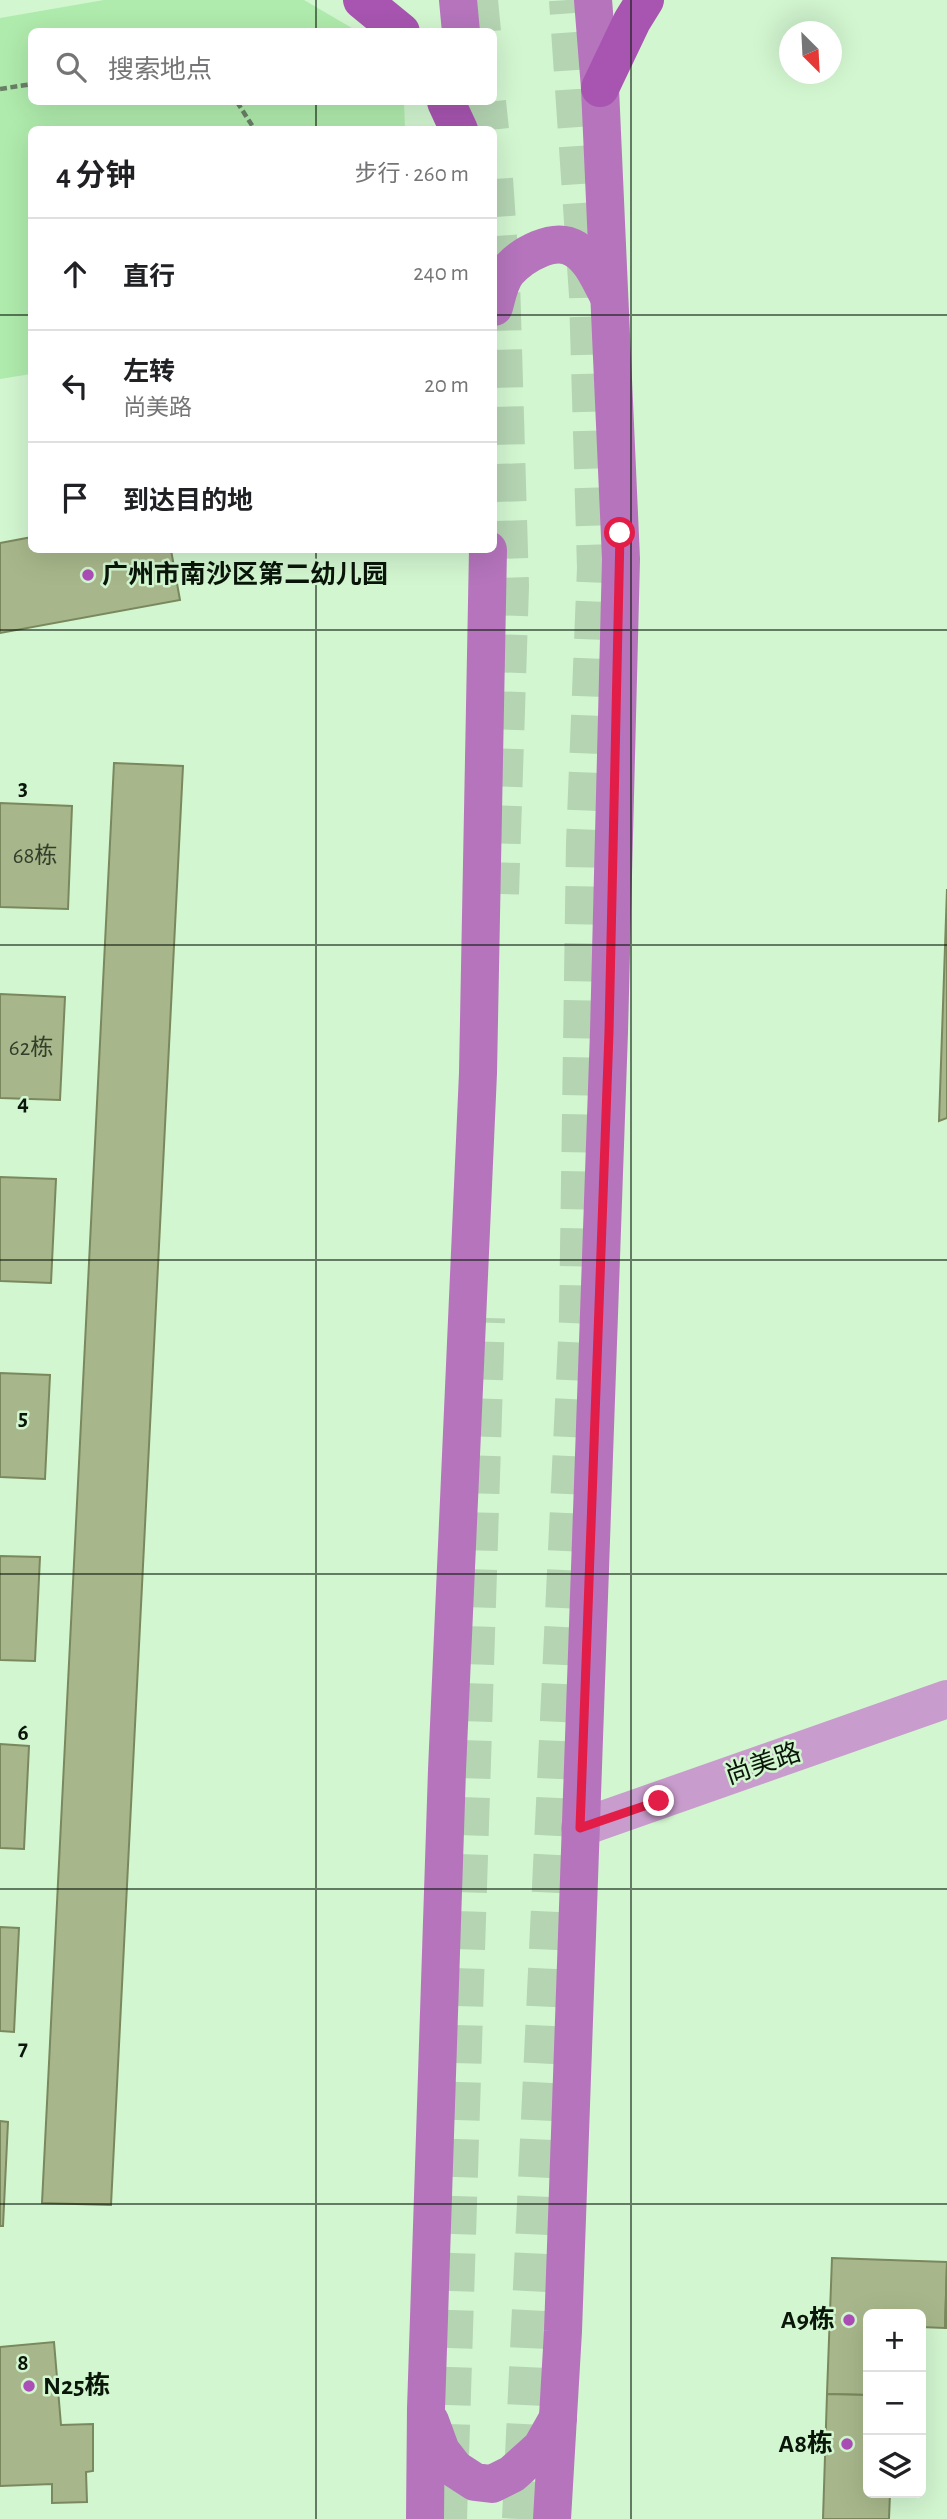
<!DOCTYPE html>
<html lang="zh">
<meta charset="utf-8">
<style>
:root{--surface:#fff;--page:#f2f2f2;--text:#202124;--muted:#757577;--line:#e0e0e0}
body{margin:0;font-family:"Alegreya Sans","Noto Sans SC",sans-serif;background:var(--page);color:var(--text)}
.controls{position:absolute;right:21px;bottom:21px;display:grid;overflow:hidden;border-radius:10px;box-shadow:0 7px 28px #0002}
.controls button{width:63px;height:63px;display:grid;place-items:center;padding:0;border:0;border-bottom:2px solid var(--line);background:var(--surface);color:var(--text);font:35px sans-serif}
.compass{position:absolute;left:779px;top:21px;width:63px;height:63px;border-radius:50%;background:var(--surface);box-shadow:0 7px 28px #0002;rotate:156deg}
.stop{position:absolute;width:21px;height:21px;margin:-16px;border:5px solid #e11d48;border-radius:50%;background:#fff}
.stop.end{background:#e11d48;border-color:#fff;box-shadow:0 2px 7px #0008}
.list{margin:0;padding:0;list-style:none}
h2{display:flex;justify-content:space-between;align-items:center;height:91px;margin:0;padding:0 28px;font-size:30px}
h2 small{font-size:23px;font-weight:400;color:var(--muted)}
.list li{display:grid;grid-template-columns:46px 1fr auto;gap:21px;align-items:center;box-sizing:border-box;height:112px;padding:0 28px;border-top:2px solid var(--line)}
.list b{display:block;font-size:26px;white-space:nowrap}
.list p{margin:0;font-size:23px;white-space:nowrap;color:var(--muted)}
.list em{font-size:23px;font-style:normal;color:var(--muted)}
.icon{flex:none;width:38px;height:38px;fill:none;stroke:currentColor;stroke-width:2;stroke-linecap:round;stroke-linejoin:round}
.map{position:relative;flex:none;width:947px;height:2519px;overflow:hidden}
.search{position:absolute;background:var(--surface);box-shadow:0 7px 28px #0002;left:28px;top:28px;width:469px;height:77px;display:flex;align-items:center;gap:18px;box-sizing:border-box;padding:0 24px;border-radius:10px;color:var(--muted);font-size:26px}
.panel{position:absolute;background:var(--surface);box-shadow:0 7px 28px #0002;left:28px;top:126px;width:469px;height:427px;border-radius:10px}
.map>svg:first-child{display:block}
.green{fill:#afebac}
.building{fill:#a8b78b;stroke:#7a885d;stroke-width:2}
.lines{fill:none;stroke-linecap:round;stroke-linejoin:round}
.primary-tunnel{stroke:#b4d4b2;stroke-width:38;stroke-dasharray:38 19;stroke-linecap:butt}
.path{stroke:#698067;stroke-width:4.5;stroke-dasharray:7 3.5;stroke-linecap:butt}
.tertiary{stroke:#c89ccc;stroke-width:38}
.secondary{stroke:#b574bc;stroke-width:38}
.primary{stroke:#a755b0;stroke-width:38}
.route{stroke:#e11d48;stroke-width:9}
.grid{fill:none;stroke:#0a1609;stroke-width:2;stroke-opacity:0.55}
.poi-dot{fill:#ac4eb7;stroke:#d2f6d0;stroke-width:2.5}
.labels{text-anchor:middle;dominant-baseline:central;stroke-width:5;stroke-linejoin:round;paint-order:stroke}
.number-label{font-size:23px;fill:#323e2a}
.poi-label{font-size:26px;font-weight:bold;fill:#0a1609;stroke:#d2f6d0;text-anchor:start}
.street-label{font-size:26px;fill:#0a1609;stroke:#d2f6d0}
.grid-label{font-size:23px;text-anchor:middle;font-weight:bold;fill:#0a1609;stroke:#d2f6d0;stroke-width:5;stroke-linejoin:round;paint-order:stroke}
</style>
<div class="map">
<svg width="947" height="2519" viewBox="0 0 947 2519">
<rect width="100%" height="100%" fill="#d2f6d0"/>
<path class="green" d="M104 0H304L357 31 32 32V102H404L405 129 32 130 31 374 0 379V18Z"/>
<g class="building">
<path d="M32 537V550H171L180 600 0 633V543Z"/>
<path d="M114 763 183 766 111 2205 42 2203Z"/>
<path d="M0 803 72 806 68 909 0 907Z"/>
<path d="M947 889V1118L939 1121Z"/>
<path d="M0 994 65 997 60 1100 0 1098Z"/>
<path d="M0 1177 56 1179 51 1283 0 1281Z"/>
<path d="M0 1373 50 1375 45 1479 0 1477Z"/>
<path d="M0 1556 40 1557 35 1661 0 1660Z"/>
<path d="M0 1744 29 1746 24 1849 0 1848Z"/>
<path d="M0 1927 19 1928 14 2032 0 2031Z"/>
<path d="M0 2121 8 2122 3 2226H0Z"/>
<path d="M832 2258 947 2262 945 2328 921 2327V2314H868V2395L827 2394Z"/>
<path d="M947 2262V2328H945Z"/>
<path d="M54 2342 61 2425 93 2424V2471L86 2472 87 2502 52 2503V2484L0 2486V2347Z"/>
<path d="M827 2394 868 2395V2493H890L889 2519H823Z"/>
</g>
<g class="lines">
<g class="primary-tunnel">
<path d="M479 0 482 32"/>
<path d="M487 102 490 130"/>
<path d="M494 179 501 281 510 586 500 894"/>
<path d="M448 2519 486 1318"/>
<path d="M521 2519 578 1319 585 843 596 568 588 295 568 0"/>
</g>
<g class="path">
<path d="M0 89 32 84"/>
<path d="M237 102 255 130"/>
</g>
<path class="tertiary" d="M580 1828 947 1699"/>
<g class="secondary">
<path d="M458 0 461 32"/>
<path d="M494 307C497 296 500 280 508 271 522 255 554 236 575 249 592 259 600 281 609 297"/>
<path d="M430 2421 441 2451 455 2469 475 2482 492 2484 512 2474 541 2448 558 2418"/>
<path d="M425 2519 426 2409 447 1770 478 1073 488 550"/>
<path d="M552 2519 563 2331 609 1032 621 559 600 88 593 0"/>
</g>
<g class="primary">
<path d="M362 0 401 32"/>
<path d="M600 88 632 21 645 0"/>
<path d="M446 102 459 130"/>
</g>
</g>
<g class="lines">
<path class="route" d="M620 533 609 1032 580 1828 659 1801"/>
</g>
<path class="grid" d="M316 0V32M631 0V2519M316 102V130M0 315H32M494 315H947M316 550V2519M0 630H947M0 945H947M0 1260H947M0 1574H947M0 1889H947M0 2204H947"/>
<g class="poi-dot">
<circle cx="88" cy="575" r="7"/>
<circle cx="849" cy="2320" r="7"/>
<circle cx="29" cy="2386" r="7"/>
<circle cx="847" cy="2444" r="7"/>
</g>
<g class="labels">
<g class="number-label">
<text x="35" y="856">68栋</text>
<text x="31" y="1048">62栋</text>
</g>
<g class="poi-label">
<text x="102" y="575">广州市南沙区第二幼儿园</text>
<text x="835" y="2320" text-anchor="end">A9栋</text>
<text x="43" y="2386">N25栋</text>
<text x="833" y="2444" text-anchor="end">A8栋</text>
</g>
<g class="street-label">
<text transform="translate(763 1764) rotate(-19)">尚美路</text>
</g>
</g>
<g class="grid-label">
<text x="23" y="795">3</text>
<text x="23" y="1110">4</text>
<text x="23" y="1425">5</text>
<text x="23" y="1740">6</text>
<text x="23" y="2055">7</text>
<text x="23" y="2370">8</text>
</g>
</svg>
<div class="controls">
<button>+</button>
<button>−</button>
<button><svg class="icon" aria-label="layers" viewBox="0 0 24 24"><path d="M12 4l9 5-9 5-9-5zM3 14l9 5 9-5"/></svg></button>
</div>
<svg class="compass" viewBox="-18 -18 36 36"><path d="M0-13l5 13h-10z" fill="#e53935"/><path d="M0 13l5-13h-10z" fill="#757577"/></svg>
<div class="stop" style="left:620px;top:533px"></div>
<div class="stop end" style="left:659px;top:1801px"></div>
<div class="search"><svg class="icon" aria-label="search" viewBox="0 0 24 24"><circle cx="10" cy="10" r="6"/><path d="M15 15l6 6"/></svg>搜索地点</div>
<section class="panel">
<h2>4 分钟<small>步行 · 260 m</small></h2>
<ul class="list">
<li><svg class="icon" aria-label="ahead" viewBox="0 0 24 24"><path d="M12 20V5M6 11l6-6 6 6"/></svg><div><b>直行</b></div><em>240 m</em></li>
<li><svg class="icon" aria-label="left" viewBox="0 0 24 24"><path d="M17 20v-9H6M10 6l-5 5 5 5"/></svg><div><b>左转</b><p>尚美路</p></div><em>20 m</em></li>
<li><svg class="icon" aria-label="arrive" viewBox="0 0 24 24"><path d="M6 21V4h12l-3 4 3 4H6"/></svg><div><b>到达目的地</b></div></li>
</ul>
</section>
</div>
